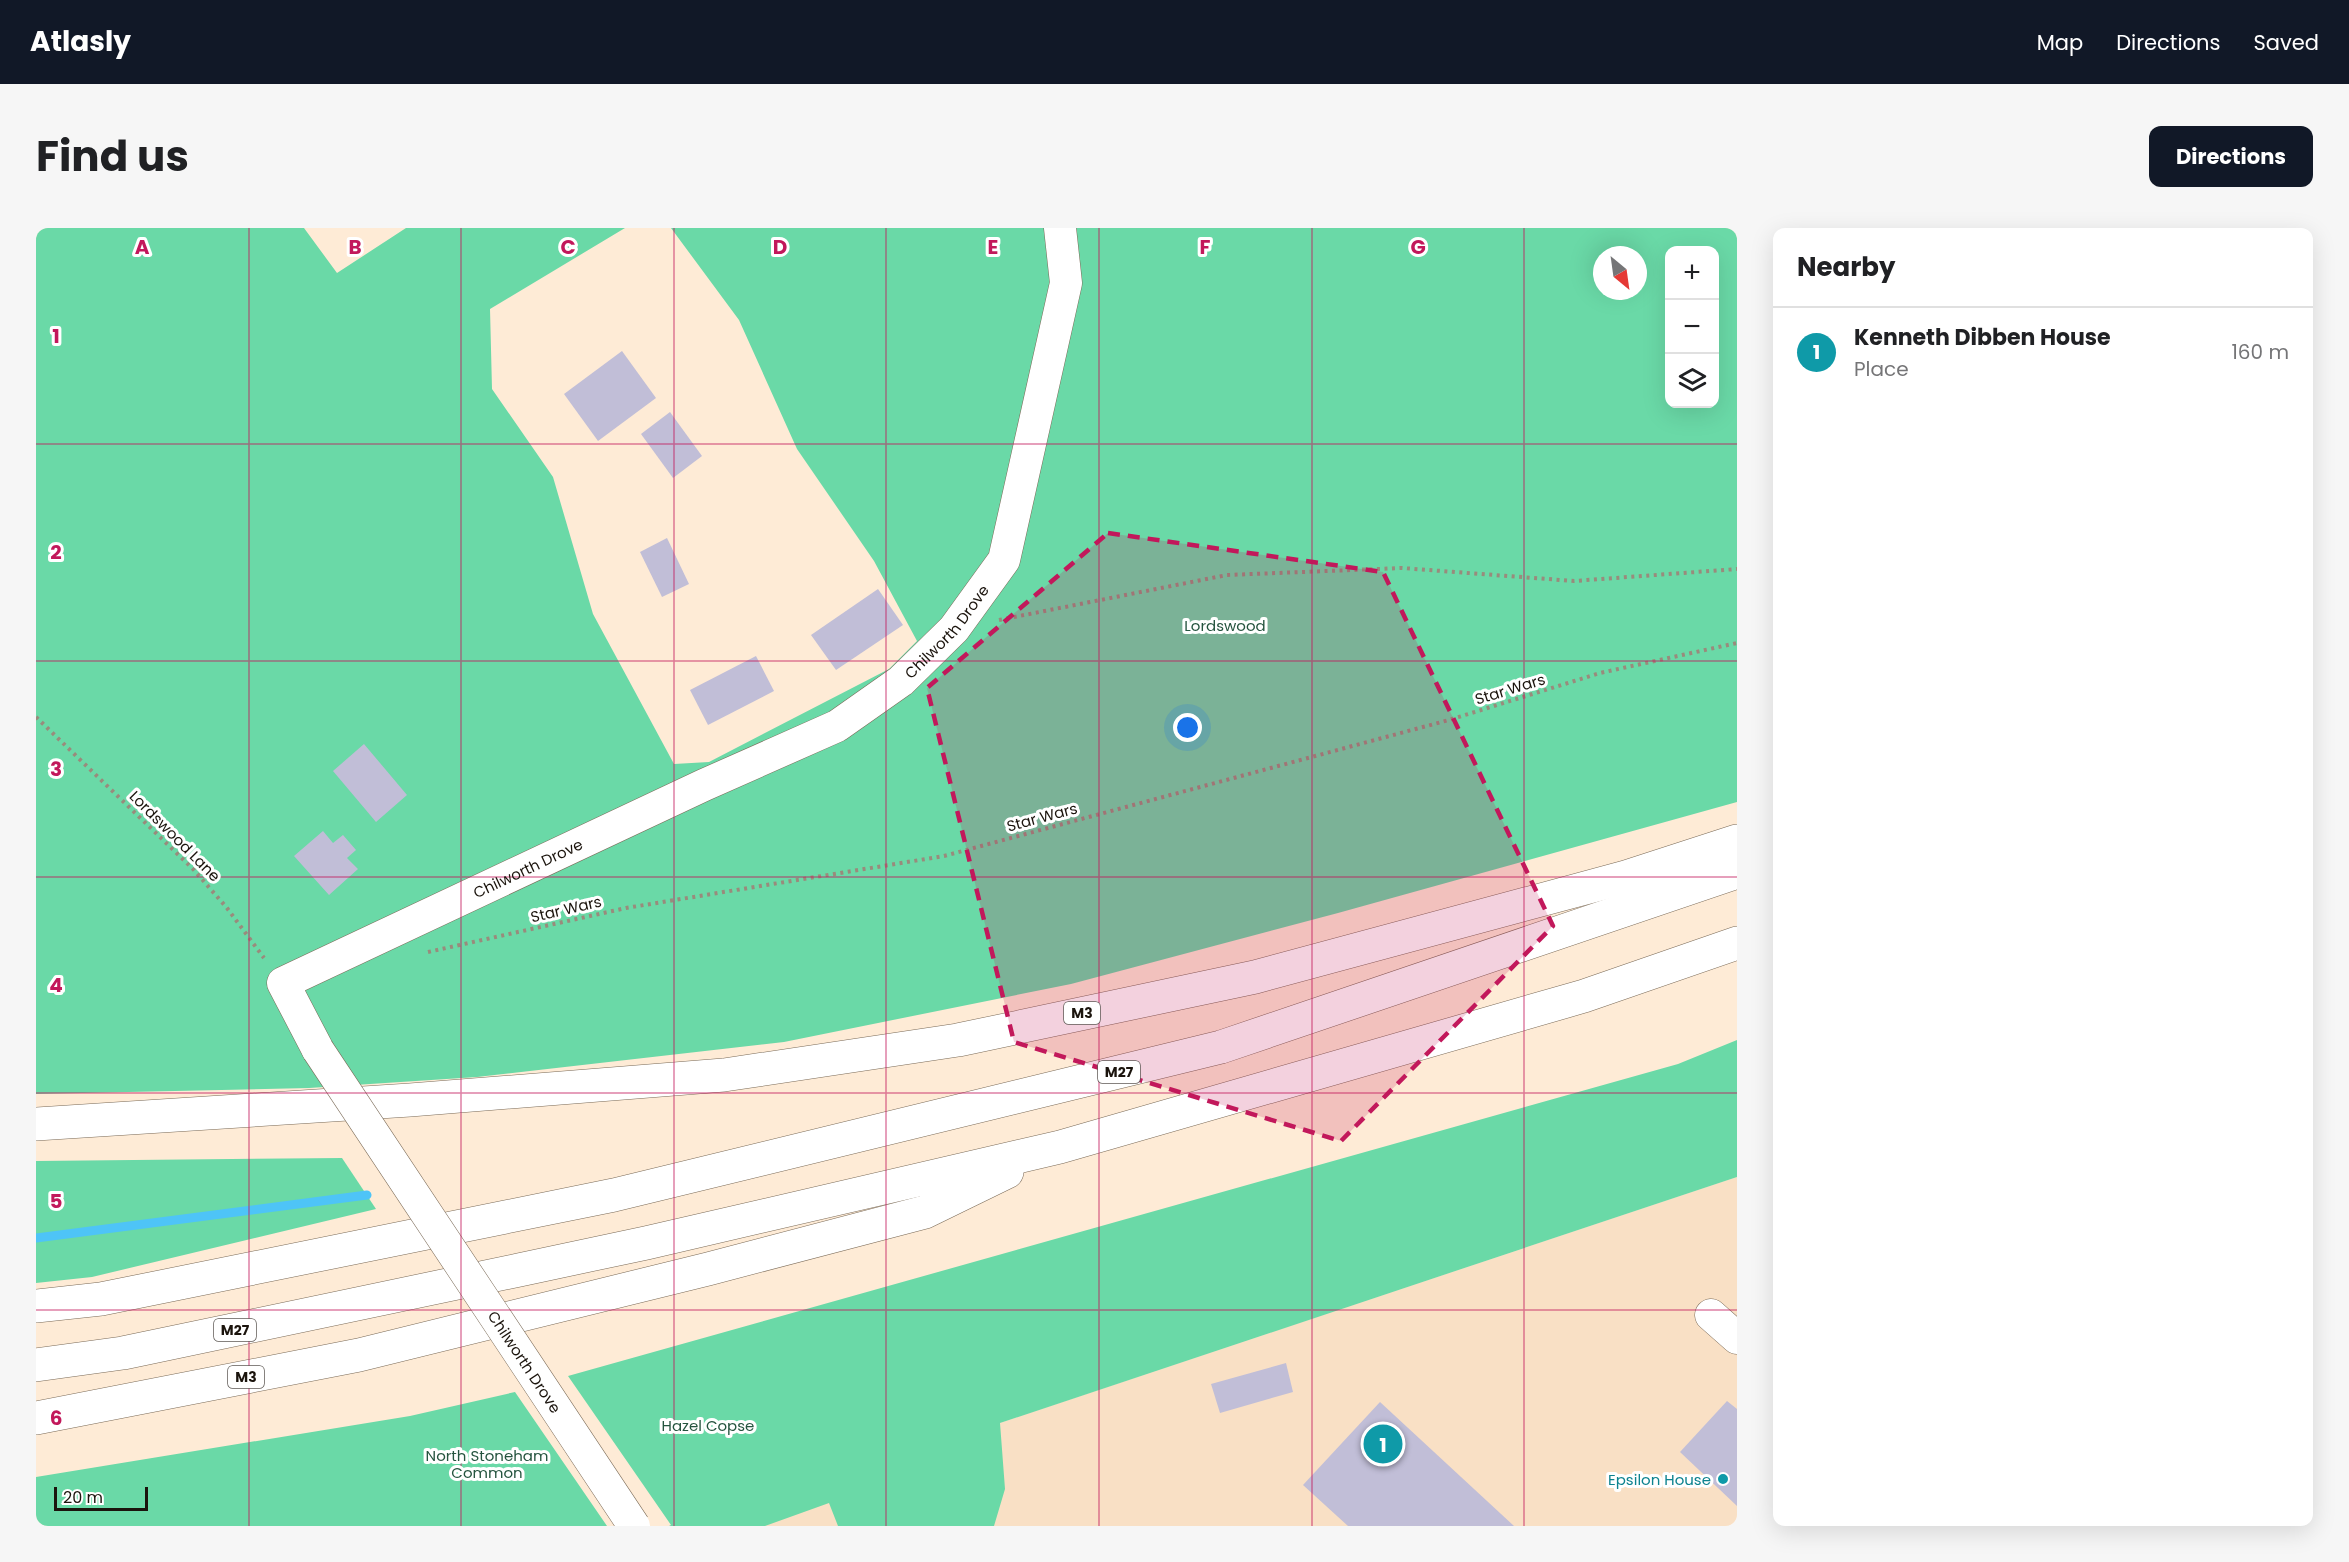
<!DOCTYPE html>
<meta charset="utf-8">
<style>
:root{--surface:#fff;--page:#f6f6f6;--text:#202124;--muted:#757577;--line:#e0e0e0;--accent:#111827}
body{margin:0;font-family:Poppins,sans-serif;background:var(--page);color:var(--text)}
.controls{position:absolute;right:18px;top:18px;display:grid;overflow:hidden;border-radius:12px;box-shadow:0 6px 24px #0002}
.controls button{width:54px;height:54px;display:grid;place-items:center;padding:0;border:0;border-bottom:2px solid var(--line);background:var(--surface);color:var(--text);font:30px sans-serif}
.compass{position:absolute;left:1557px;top:18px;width:54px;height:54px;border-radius:50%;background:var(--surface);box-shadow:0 6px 24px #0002;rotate:151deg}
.scale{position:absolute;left:18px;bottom:15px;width:94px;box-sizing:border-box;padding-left:6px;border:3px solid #1b140d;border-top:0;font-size:16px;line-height:21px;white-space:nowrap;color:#1b140d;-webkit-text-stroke:4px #fff;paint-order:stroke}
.you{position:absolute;left:1152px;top:500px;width:21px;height:21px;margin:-15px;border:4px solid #fff;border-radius:50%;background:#1a73e8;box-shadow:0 0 0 9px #1a73e833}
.badge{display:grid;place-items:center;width:39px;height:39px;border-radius:50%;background:var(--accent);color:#fff;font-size:20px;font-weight:700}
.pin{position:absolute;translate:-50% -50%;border:3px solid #fff;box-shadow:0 2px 6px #0006}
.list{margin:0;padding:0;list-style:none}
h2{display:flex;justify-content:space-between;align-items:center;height:78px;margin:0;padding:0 24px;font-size:26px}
h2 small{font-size:20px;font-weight:400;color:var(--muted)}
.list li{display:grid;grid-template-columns:39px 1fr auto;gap:18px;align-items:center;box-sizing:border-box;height:90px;padding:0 24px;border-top:2px solid var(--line)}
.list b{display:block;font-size:22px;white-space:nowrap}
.list p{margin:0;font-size:20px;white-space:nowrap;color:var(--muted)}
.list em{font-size:20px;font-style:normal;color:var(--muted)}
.icon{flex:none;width:33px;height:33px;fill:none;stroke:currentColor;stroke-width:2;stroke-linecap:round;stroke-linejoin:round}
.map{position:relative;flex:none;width:1701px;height:1298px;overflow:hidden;border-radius:12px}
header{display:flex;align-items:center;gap:36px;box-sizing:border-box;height:84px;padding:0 30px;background:var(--accent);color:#fff}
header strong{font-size:28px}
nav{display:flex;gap:33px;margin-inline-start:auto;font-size:21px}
.intro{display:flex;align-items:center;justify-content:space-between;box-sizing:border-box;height:144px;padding:0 36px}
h1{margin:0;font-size:42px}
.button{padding:15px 27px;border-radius:12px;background:var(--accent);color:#fff;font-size:21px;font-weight:700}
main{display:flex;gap:36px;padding:0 36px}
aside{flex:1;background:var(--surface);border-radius:12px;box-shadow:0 6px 24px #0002}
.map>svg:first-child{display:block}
.built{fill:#f9e0c5}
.green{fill:#6ad9a7;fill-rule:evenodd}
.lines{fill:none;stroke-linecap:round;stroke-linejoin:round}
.stream{stroke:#4ec4f7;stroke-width:9}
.building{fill:#c1bed7}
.minor-casing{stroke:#7a6a57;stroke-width:33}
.highway-casing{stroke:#7a6a57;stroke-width:34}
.path{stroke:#998b7c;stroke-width:4;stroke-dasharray:3 4.5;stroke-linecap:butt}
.minor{stroke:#fff;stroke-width:32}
.highway{stroke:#fff;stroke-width:33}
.minor-bridge-casing{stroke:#7a6a57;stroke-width:33;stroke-linecap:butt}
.minor-bridge{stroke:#fff;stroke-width:32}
.marked{fill:#c2185b;fill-opacity:0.2;stroke:#c2185b;stroke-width:4.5;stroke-dasharray:12 8;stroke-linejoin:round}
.grid{fill:none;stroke:#c2185b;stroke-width:1.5;stroke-opacity:0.55}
.culture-dot{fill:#0f9aa8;stroke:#fff;stroke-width:2}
.labels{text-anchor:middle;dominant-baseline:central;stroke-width:6;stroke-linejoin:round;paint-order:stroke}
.shield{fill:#fff;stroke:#5f5a56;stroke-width:1.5}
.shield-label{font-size:14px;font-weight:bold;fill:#1b140d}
.park-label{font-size:15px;fill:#25543f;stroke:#fff}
.street-label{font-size:15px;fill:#1b140d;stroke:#fff}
.culture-label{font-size:15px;fill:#0d838f;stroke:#fff;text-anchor:end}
.grid-label{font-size:20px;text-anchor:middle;font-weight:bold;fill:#c2185b;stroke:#fff;stroke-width:6;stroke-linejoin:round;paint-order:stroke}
</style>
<header>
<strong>Atlasly</strong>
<nav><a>Map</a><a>Directions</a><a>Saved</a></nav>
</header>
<div class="intro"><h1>Find us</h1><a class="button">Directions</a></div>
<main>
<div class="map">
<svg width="1701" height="1298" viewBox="0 0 1701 1298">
<rect width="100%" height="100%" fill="#feebd6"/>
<path class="built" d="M1701 949V1298H633L799 1250Z"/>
<g class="green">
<path d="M0 0H268L301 45 370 0H589L454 81 456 161 517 249 557 386 638 536 673 534 853 441 881 413 838 333 761 221 703 92 635 0H1701V574L1302 685 1035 756 748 814 441 849 273 860 0 866ZM1634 22H1678V176H1634ZM1566 27H1602V63H1566Z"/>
<path d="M1701 812V949L964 1195 969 1261 958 1298H802L793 1275 729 1298H633L635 1297 532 1148 1642 836Z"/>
<path d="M306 930 340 981 56 1049 0 1055V933Z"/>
<path d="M479 1164 571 1298H0V1249L374 1188Z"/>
</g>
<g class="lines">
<path class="stream" d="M0 1010 331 967"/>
</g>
<g class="building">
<path d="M586 123 620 170 562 213 528 166Z"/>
<path d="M634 184 666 228 637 250 605 206Z"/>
<path d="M631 310 653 356 626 369 604 324Z"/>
<path d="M842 361 867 397 800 442 775 407Z"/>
<path d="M720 428 738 463 672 497 654 462Z"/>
<path d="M328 516 371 567 340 594 297 543Z"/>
<path d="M287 603 297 615 307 607 320 622 311 630 322 641 293 667 258 628Z"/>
<path d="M1250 1135 1257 1164 1184 1185 1175 1156Z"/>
<path d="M1691 1173 1701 1181V1278L1644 1224Z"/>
<path d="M1344 1174 1478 1298H1312L1267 1257Z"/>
</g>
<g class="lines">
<g class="minor-casing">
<g id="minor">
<path id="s1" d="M282 822 247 755 668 557 801 498 865 453 918 401 968 332 1030 55 1024 0"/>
<path d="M1675 1087 1701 1110"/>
</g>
</g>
<g class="highway-casing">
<g id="highway">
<path d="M0 896 374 872 688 847 922 812 1219 749 1590 649 1701 613"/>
<path d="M0 1078 65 1071 578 967 1185 819 1701 644"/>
<path d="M0 1137 87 1125 483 1042 610 1015 1024 919 1548 768 1701 715"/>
<path d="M0 1190 323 1127 672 1041 889 984 971 944"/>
</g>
</g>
<g class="path">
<path d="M963 392 1191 347 1366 340 1538 353 1701 341"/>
<path d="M0 489 157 641 191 680 228 730"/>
<path d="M392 724 590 680 908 628 1413 492 1564 445 1701 415"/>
</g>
<use href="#minor" class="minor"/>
<use href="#highway" class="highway"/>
<g class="minor-bridge-casing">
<g id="minor-bridge">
<path id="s2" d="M282 822 598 1298"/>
</g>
</g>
<use href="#minor-bridge" class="minor-bridge"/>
</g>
<path class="marked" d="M1072 305 1347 344 1517 698 1305 913 978 814 891 460Z"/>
<path class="grid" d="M213 0V1298M425 0V1298M638 0V1298M850 0V1298M1063 0V1298M1276 0V1298M1488 0V1298M0 216H1701M0 433H1701M0 649H1701M0 865H1701M0 1082H1701"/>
<circle class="culture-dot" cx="1687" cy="1251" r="6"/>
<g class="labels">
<g class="shield">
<rect x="1028" y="774" width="36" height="22" rx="4.5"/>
<rect x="1062" y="833" width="42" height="22" rx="4.5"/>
<rect x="178" y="1091" width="42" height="22" rx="4.5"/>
<rect x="192" y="1138" width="36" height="22" rx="4.5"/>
</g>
<g class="shield-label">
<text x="1046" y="785">M3</text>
<text x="1083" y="844">M27</text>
<text x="199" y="1102">M27</text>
<text x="210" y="1149">M3</text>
</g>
<g class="park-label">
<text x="1189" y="397">Lordswood</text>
<text x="672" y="1197">Hazel Copse</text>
<text x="451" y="1227">North Stoneham<tspan x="451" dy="17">Common</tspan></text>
</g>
<g class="street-label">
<text stroke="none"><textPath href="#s1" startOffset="832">Chilworth Drove</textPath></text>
<text transform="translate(1474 461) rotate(-17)">Star Wars</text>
<text transform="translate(1006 589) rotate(-15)">Star Wars</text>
<text transform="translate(139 608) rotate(45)">Lordswood Lane</text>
<text stroke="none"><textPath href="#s1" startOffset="346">Chilworth Drove</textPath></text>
<text transform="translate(530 681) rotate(-13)">Star Wars</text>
<text stroke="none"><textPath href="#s2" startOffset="374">Chilworth Drove</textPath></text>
</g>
<g class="culture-label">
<text x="1675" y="1251">Epsilon House</text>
</g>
</g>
<g class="grid-label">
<text x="106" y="26">A</text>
<text x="319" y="26">B</text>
<text x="532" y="26">C</text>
<text x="744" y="26">D</text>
<text x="957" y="26">E</text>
<text x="1169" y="26">F</text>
<text x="1382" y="26">G</text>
<text x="20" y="115">1</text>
<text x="20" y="331">2</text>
<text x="20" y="548">3</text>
<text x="20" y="764">4</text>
<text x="20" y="980">5</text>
<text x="20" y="1197">6</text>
</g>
</svg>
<div class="controls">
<button>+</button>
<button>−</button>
<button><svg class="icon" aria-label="layers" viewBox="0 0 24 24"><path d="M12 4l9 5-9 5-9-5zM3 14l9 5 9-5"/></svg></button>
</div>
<svg class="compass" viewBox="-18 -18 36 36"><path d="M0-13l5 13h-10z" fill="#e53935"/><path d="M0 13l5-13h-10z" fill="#757577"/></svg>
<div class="scale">20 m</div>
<div class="you"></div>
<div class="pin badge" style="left:1347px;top:1216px;background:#0f9aa8">1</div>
</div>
<aside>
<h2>Nearby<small></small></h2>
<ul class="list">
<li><span class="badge" style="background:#0f9aa8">1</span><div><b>Kenneth Dibben House</b><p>Place</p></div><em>160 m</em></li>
</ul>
</aside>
</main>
